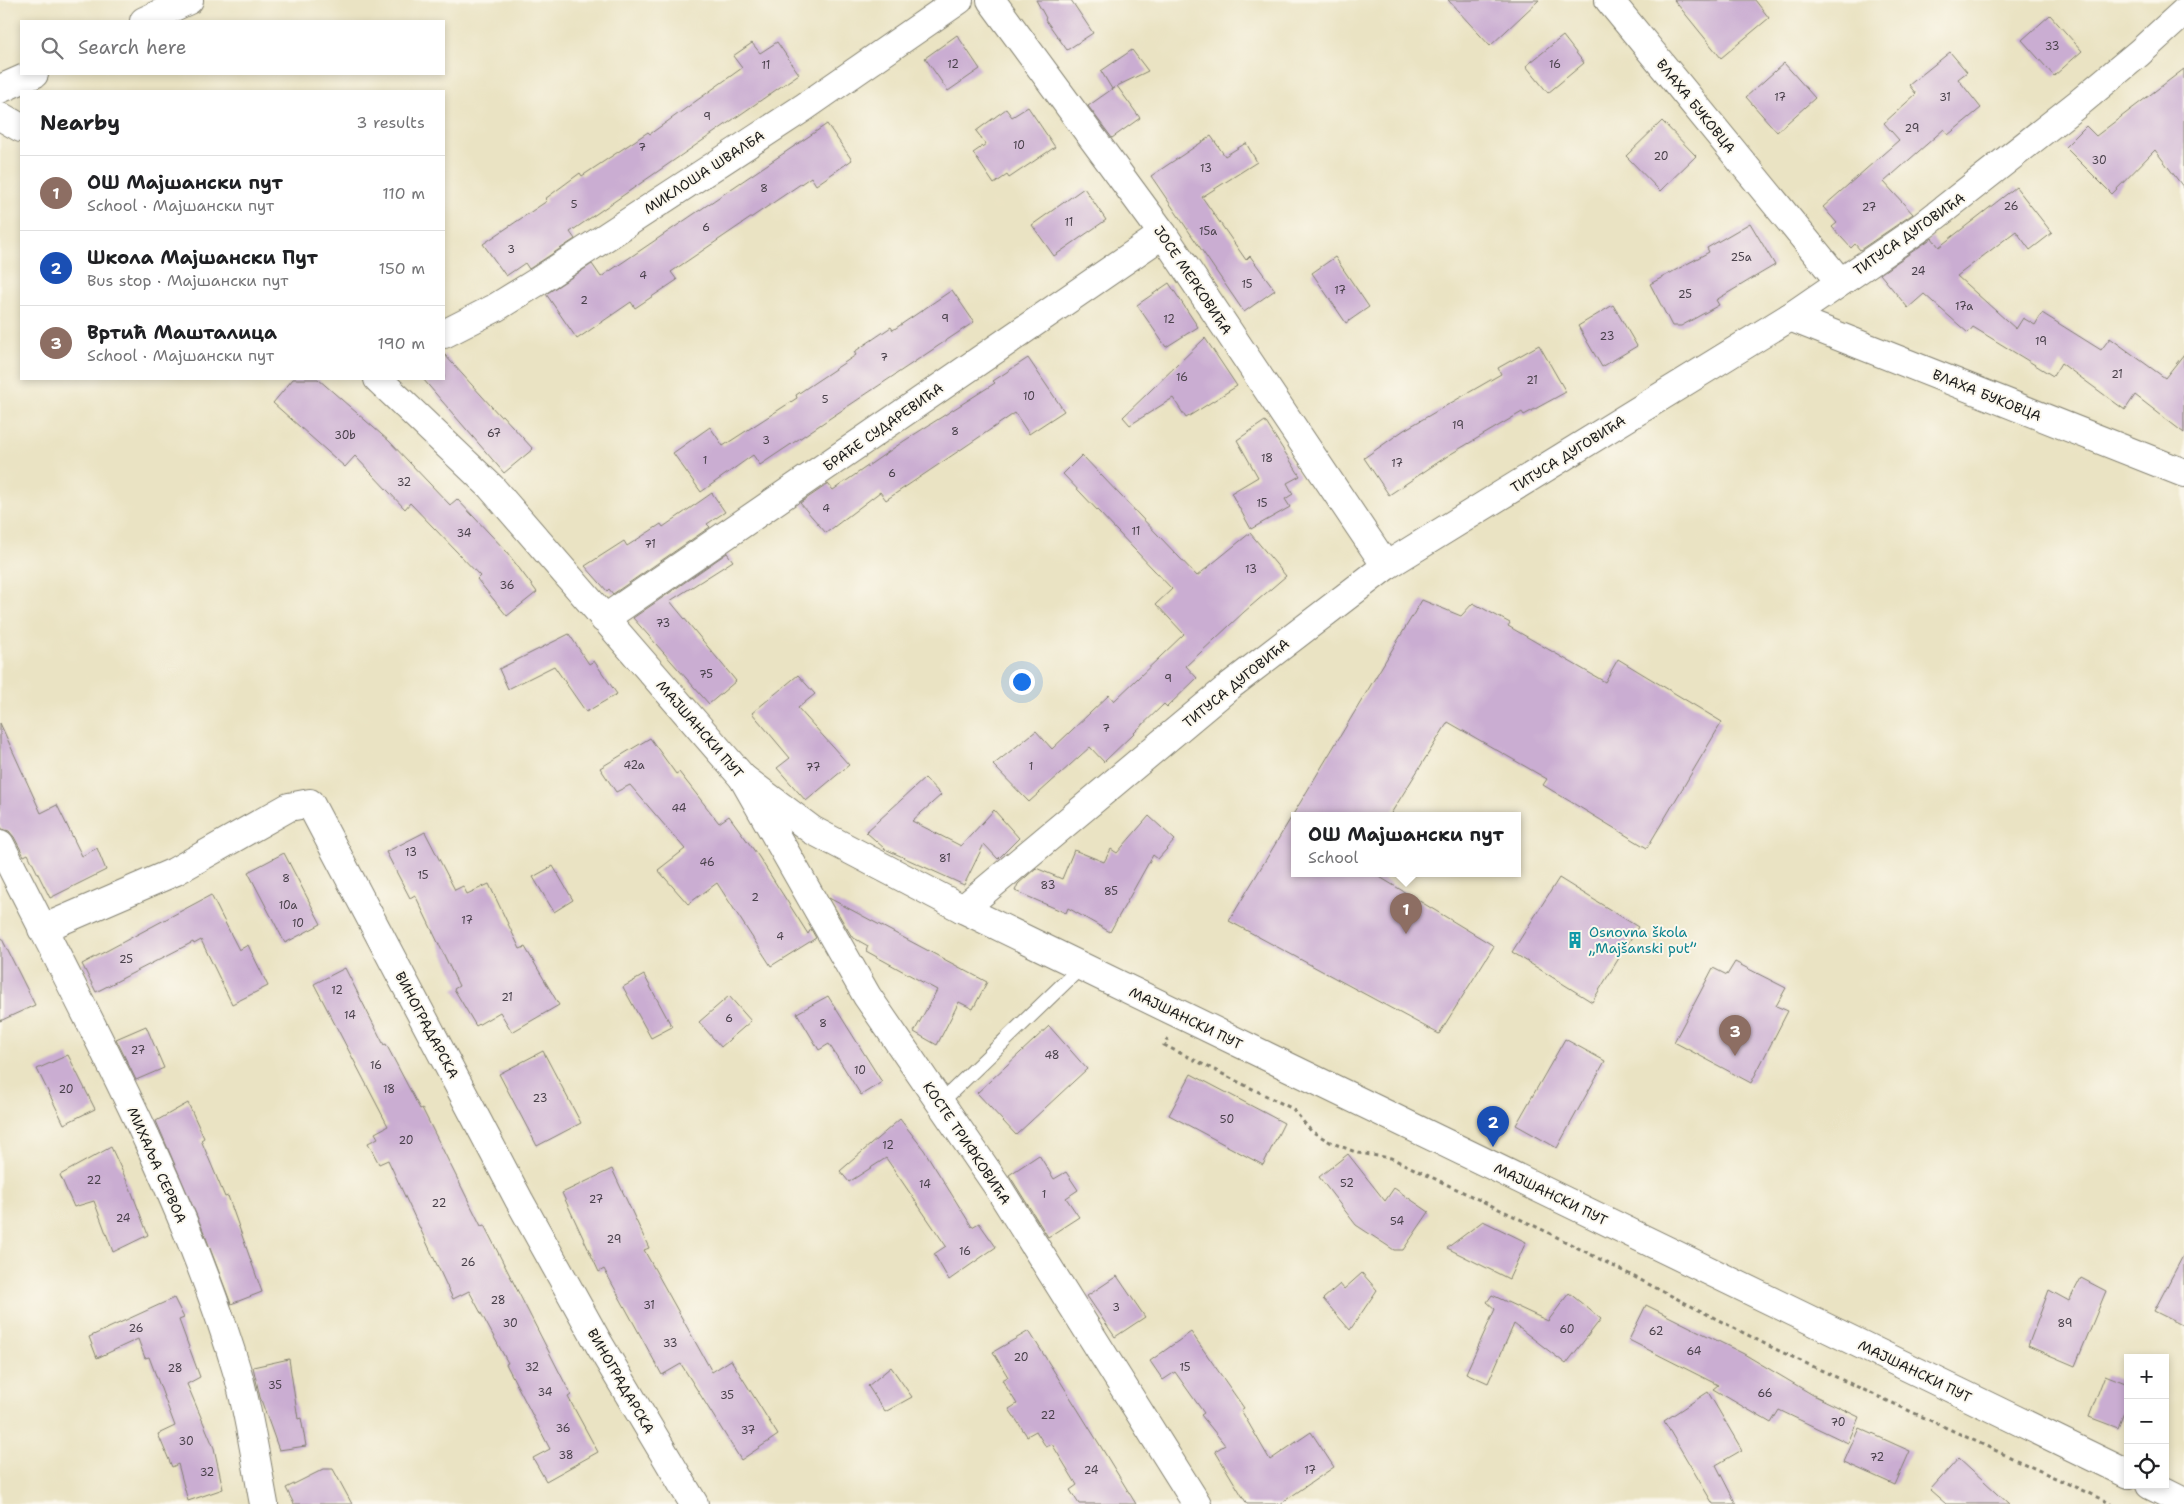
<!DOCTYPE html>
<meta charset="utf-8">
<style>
:root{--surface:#fff;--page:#f2f2f2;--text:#202124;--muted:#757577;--line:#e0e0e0;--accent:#d1495b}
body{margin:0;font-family:"Shantell Sans",sans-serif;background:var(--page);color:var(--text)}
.controls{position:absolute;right:15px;bottom:15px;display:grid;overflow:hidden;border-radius:0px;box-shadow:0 2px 8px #0003}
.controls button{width:45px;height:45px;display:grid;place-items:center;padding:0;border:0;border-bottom:1px solid var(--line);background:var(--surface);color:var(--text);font:25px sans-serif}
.you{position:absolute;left:1021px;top:681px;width:18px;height:18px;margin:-12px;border:4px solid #fff;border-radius:50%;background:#1a73e8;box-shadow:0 0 0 8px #1a73e833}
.badge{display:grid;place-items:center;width:32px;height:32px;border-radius:50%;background:var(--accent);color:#fff;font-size:16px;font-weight:700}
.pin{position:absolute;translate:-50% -41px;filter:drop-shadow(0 1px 2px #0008)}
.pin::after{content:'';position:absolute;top:26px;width:18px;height:15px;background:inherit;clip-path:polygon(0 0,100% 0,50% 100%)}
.popup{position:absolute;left:1291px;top:812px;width:230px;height:65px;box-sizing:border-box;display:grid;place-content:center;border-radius:0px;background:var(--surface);filter:drop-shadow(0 1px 4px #0005);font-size:16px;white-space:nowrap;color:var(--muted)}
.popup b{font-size:19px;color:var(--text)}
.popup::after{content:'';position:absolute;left:50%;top:100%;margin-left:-10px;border:10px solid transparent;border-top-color:var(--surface)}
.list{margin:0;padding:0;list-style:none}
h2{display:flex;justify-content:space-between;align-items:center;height:65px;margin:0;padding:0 20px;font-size:21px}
h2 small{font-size:16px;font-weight:400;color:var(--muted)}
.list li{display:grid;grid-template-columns:32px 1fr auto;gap:15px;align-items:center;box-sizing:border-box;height:75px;padding:0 20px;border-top:1px solid var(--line)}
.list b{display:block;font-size:19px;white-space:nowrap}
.list p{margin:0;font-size:16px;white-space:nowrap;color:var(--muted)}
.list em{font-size:16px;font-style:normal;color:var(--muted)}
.icon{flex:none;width:28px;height:28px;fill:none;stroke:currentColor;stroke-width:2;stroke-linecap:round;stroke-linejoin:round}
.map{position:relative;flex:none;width:2184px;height:1504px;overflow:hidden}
.search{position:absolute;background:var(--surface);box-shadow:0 2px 8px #0003;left:20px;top:20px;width:425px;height:55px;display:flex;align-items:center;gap:12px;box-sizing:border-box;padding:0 18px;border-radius:0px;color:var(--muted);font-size:19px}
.panel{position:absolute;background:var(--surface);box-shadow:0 2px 8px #0003;left:20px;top:90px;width:425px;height:290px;border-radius:0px}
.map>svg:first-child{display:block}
.building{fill:#caadd2}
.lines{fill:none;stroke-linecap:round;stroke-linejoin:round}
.service-casing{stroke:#838070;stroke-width:16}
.minor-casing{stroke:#838070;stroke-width:30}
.tertiary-casing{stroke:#838070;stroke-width:30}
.path{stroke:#838070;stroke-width:3;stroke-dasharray:4 4;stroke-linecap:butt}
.service{stroke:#fff;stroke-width:14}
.minor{stroke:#fff;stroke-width:28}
.tertiary{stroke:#fff;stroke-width:28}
.labels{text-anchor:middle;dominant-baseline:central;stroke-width:4;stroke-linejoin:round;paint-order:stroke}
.number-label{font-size:11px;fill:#48404a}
.street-label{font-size:14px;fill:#1c1c1c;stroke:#fbf7ec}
.culture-label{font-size:14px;fill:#0d838f;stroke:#fbf7ec;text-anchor:start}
</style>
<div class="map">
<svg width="2184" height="1504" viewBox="0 0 2184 1504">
<rect width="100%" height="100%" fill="#fbf7ec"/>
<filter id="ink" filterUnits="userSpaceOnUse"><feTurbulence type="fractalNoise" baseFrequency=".02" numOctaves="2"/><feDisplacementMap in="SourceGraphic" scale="10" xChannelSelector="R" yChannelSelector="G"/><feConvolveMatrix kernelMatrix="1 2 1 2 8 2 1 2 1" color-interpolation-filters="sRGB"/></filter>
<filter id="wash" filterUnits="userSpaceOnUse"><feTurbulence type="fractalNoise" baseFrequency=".0096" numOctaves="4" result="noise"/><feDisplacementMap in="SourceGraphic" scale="20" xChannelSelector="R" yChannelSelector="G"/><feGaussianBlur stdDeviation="1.12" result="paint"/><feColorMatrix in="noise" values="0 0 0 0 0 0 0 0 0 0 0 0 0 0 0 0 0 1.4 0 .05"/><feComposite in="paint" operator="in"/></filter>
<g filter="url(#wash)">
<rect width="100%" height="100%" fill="#eae3c3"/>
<g id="blocks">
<g class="building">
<path d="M1036 0H1071L1093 33 1067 50 1045 19 1046 18Z"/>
<path d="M1448 0H1539L1490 46Z"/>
<path d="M1674 0H1755L1769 18 1721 58Z"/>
<path d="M2050 15 2082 51 2054 76 2022 40Z"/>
<path d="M957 35 980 69 948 91 925 58Z"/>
<path d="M1563 36 1584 63 1548 93 1526 66Z"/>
<path d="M777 42 799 74 570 232 575 239 529 269 525 263 506 276 483 244 547 201 545 199 580 173 582 176 648 132 650 134 742 68 733 56 752 43 760 53Z"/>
<path d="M1132 50 1148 71 1117 86 1140 118 1112 138 1088 106 1115 87 1112 89 1101 71Z"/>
<path d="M1950 52 1967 72 1958 79 1981 108 1948 135 1944 129 1884 182 1913 214 1860 250 1855 244 1851 248 1832 227 1837 223 1823 207 1899 140 1884 123 1916 94 1909 85Z"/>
<path d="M1784 63 1815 98 1777 132 1746 97Z"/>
<path d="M2184 69V188L2155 150 2112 194 2065 147 2086 126 2096 136Z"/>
<path d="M1028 107 1055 147 1009 178 1007 175 994 184 973 153 986 144 976 131 1006 109 1012 117Z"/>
<path d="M1662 121 1696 156 1660 191 1626 156Z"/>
<path d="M827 124 852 160 816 185 811 177 671 272 677 280 635 308 631 302 577 339 546 294 592 264 601 277Z"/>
<path d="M1211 136 1225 156 1246 143 1257 162 1202 197 1246 260 1250 256 1275 290 1244 312 1151 176Z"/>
<path d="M2016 187 2052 233 2030 250 2016 231 1957 276 2016 329 2023 318 2035 325 2042 313 2101 350 2110 338 2165 378 2184 354V433L2135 395 2125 410 2061 363 2053 376 1973 327 1968 333 1924 294 1908 308 1880 274 1932 238 1939 247Z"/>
<path d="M1084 188 1106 220 1054 256 1032 225Z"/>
<path d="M1750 223 1775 265 1716 300 1719 305 1681 326H1672L1650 284 1709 252 1707 248Z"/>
<path d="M1335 257 1369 307 1346 323 1312 273Z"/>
<path d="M1169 283 1198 327 1166 347 1137 305Z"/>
<path d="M952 290 974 322 760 465 753 455 701 492 673 453 710 427 723 446 797 398 796 395 856 355 854 352 891 327 893 330Z"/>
<path d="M1613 305 1637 346 1602 367 1578 326Z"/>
<path d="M1205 338 1237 386 1186 418 1173 398 1130 425 1123 417Z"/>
<path d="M1539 345 1566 392 1524 415 1522 412 1449 455 1389 495 1364 458 1404 430 1501 374 1498 368Z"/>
<path d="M444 354 500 416 502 415 533 449 504 473 423 379H444Z"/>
<path d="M1028 358 1064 411 1029 434 1015 413 886 500 880 492 826 533 800 503 828 484 833 490 904 441 995 383 993 381Z"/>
<path d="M293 379H318L389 441 450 505 457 499 506 551 537 592 507 616 477 579 480 576 410 503 405 509 355 456 345 467 273 403Z"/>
<path d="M1265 421 1300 476 1287 483 1293 494 1285 499 1290 507 1251 529 1231 493 1258 477 1237 440Z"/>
<path d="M1082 455 1197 576 1250 533 1286 576 1244 612 1186 666 1197 678 1167 707 1164 704 1104 762 1090 747 1029 802 993 765 1036 731 1052 749 1109 695 1114 701 1184 634 1156 604 1172 589 1063 474Z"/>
<path d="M712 493 725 512 707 524 710 527 613 594 609 589 607 591 585 566 624 541 627 546 661 524 663 527Z"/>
<path d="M727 553 733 561 670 601 736 681 709 704 633 618Z"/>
<path d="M1422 600 1461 616 1473 603 1510 623 1508 626 1605 682 1618 659 1722 722 1647 848 1543 785 1547 779 1448 722 1390 815H1295V873H1373L1494 946 1439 1034 1229 921Z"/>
<path d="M569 634 589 664 594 661 617 694 586 712 554 666 508 689 499 669Z"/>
<path d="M798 675 815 694 798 708 849 765 806 801 777 768 790 758 752 713Z"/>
<path d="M0 723 41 813 57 805 82 856 97 848 106 870 50 898 28 854 24 856 14 837 9 831 2 829 0 825Z"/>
<path d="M650 738 676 774 679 772 719 823 729 816 759 857 808 934 811 929 816 938 771 966 717 883 688 904 658 870 685 849 630 785 616 792 600 768Z"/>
<path d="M925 778 941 795 912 821 961 846 994 810 1019 838 998 859 984 844 964 885 885 849 866 832Z"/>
<path d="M1149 816 1175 840 1158 859 1153 855 1110 932 1068 908 1066 913 1015 891 1018 884 1036 868 1062 879 1074 850 1104 862 1111 849 1117 853Z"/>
<path d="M425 832 455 890 463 886 467 894 489 884 520 949 525 947 559 1005 512 1032 500 1012 476 1026 454 989 459 986 415 895 410 898 386 852Z"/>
<path d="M284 853 321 924 285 943 248 872Z"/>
<path d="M553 866 573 900 554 912 533 877Z"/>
<path d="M1559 878 1638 927 1592 1002 1512 952Z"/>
<path d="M211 895 239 950 248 945 268 986 232 1004 201 940 194 944 193 942 96 992 82 964Z"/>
<path d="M829 898 987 982 973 1009 959 1002 937 1045 914 1032 937 990 866 951 868 946 852 937Z"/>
<path d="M0 935 35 1005 0 1021Z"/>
<path d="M1735 962 1786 988 1776 1006 1788 1011 1751 1083 1674 1042 1713 968 1727 975Z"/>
<path d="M345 968 384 1045 386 1044 420 1109 422 1108 481 1226 484 1225 571 1395 568 1397 598 1452 546 1481 533 1458 550 1449 506 1364 508 1363 469 1291 453 1299 388 1160 379 1164 368 1143 378 1138 375 1133 388 1126 314 984Z"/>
<path d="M644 975 672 1027 651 1038 623 987Z"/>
<path d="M729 996 751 1021 721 1047 699 1022Z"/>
<path d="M828 996 882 1082 861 1095 829 1044 819 1050 797 1013Z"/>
<path d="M146 1026 164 1068 136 1080 116 1039Z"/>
<path d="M1049 1026 1087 1069 1016 1135 977 1093Z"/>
<path d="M1565 1039 1605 1061 1557 1148 1516 1125Z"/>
<path d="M543 1051 581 1123 537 1146 499 1074Z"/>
<path d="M68 1055 95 1109 64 1124 37 1069Z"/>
<path d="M1191 1074 1284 1123 1263 1165 1169 1115Z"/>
<path d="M188 1103 204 1138 201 1140 225 1197 228 1196 262 1292 231 1304 205 1235 156 1121Z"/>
<path d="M900 1119 924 1150 972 1227 979 1223 996 1247 949 1280 934 1254 946 1246 886 1158 849 1182 840 1171Z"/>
<path d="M111 1147 131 1190 148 1235 113 1252 94 1201 74 1207 60 1175Z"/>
<path d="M1348 1154 1385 1201 1394 1188 1429 1212 1403 1250H1394L1356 1225 1319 1177Z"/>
<path d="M1039 1155 1054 1179 1066 1172 1078 1190 1066 1198 1079 1217 1048 1237 1009 1175Z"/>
<path d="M612 1169 649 1248 644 1250 712 1372 731 1360 778 1435 741 1460 681 1364 662 1375 604 1269 599 1272 562 1193Z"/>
<path d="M1483 1221 1526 1242 1509 1279 1447 1248Z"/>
<path d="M2184 1254V1326L2154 1311Z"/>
<path d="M1362 1273 1377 1290 1350 1330 1323 1299 1340 1284 1344 1289Z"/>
<path d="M1117 1276 1145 1317 1115 1337 1087 1296Z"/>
<path d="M2081 1278 2106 1291 2075 1366 2028 1346 2049 1290 2069 1301Z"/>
<path d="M1569 1293 1601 1319 1566 1364 1514 1324 1488 1383 1466 1373 1495 1309 1487 1302 1492 1295 1548 1321Z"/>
<path d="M174 1298 184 1318 179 1320 200 1377 187 1384 214 1448 223 1489 188 1501 178 1464 172 1467 158 1434 175 1426 149 1357 145 1358 138 1339 97 1358 89 1337Z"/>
<path d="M1646 1305 1744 1354 1813 1395 1859 1417 1848 1443 1779 1410 1771 1423 1713 1389 1718 1385 1629 1340Z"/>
<path d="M1029 1331 1098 1442 1136 1504H1079L1070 1490 1077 1485 1052 1444 1046 1447 1036 1431 1027 1436 1009 1409 1017 1404 1002 1380 1008 1377 993 1352Z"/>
<path d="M1191 1332 1244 1408 1241 1410 1270 1460 1311 1432 1334 1467 1280 1504H1247L1215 1451 1225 1445 1201 1415 1204 1413 1175 1372 1163 1380 1150 1361Z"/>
<path d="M289 1359 298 1419 301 1418 306 1446 279 1450 260 1397 253 1367Z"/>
<path d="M891 1367 912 1397 885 1412 868 1386Z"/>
<path d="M2105 1375 2128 1384V1402L2118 1428 2089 1417Z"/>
<path d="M1708 1392 1742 1450 1716 1465 1736 1504H1713L1664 1421Z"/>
<path d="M1859 1428 1910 1451 1895 1485 1844 1462Z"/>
<path d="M1959 1458 2009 1504H1946L1930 1490Z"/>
<path d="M324 1469H333L352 1504H294L286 1488Z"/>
</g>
</g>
</g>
<g filter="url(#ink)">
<use href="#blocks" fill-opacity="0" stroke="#838070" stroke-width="1"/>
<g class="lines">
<g class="service-casing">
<path id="service" d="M940 1103 1081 967"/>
</g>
<g class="minor-casing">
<g id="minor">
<path d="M991 0 1163 234 1386 566"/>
<path d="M1609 0 1840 282"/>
<path d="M144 21 189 0"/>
<path d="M0 89 34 74"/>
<path d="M1790 317 2184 473"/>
<path d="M444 334 495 308 537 282 803 108 959 0"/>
<path d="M604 619 1163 234"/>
<path d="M743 778 867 996 996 1184 1197 1504"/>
<path d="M0 844C86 1016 185 1193 239 1378 250 1419 256 1462 264 1504"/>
<path d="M963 909 1231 685 1386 566 1790 317 1924 225 2079 103 2139 53 2184 12"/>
<path d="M42 929 174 872 289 807 310 803 519 1200 599 1344 694 1504"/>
</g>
</g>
<g class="tertiary-casing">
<g id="tertiary">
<path d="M0 116 21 128"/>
<path d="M378 379 491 487 743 778 812 830 963 909 2128 1474"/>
<path d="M2150 1485 2184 1502"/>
</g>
</g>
<path class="path" d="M1168 1038 1164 1045 1293 1109 1311 1131 1330 1142 1358 1153 1391 1158 1543 1230 1775 1349 2112 1504"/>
<use href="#service" class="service"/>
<use href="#minor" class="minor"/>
<use href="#tertiary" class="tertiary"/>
</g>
</g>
<defs>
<g id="building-bare" transform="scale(1.35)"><path d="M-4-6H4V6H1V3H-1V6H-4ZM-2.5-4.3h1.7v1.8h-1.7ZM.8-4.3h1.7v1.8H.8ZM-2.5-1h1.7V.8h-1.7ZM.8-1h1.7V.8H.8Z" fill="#0f9aa8" stroke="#fbf7ec" stroke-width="2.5" paint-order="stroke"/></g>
</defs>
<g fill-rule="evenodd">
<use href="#building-bare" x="1575" y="940"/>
</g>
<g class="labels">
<g class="number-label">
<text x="2052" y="46">33</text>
<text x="953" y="64">12</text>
<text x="1555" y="64">16</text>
<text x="766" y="65">11</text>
<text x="1780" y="97">17</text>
<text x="1945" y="97">31</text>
<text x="707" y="116">9</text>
<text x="1912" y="128">29</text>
<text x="1019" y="145">10</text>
<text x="642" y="147">7</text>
<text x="1661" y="156">20</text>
<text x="2099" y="160">30</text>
<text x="1206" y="168">13</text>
<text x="764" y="188">8</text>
<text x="574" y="204">5</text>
<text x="2011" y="206">26</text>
<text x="1869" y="207">27</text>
<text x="1069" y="222">11</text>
<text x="706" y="227">6</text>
<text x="1208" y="231">15a</text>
<text x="511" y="249">3</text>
<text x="1741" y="257">25a</text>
<text x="1918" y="271">24</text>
<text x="643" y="275">4</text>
<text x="1247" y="284">15</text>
<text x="1340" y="290">17</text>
<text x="1685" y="294">25</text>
<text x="584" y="300">2</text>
<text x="1964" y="306">17a</text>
<text x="945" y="318">9</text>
<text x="1169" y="319">12</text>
<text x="1607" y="336">23</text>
<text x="2041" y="341">19</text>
<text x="884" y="357">7</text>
<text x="2117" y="374">21</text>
<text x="1182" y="377">16</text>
<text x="1532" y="380">21</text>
<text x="1029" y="396">10</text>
<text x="825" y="399">5</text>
<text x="1458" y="425">19</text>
<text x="955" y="431">8</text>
<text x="494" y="433">67</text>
<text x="345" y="435">30b</text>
<text x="766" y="440">3</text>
<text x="1267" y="458">18</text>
<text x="705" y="460">1</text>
<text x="1397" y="463">17</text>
<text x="892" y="473">6</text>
<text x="404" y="482">32</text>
<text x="1262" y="503">15</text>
<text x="826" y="508">4</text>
<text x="1136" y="531">11</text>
<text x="464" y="533">34</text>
<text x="650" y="544">71</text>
<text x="1251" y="569">13</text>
<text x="507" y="585">36</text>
<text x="663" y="623">73</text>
<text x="706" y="674">75</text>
<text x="1168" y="678">9</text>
<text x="1106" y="728">7</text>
<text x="634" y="765">42a</text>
<text x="1031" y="766">1</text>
<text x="813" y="767">77</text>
<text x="679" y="808">44</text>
<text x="411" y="852">13</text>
<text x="945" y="858">81</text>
<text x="707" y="862">46</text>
<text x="423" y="875">15</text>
<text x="286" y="878">8</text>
<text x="1048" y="885">83</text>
<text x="1111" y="891">85</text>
<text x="755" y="897">2</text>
<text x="288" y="905">10a</text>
<text x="467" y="920">17</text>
<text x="298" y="923">10</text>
<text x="780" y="936">4</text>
<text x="126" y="959">25</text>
<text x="337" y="990">12</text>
<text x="507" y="997">21</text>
<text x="350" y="1015">14</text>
<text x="729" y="1018">6</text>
<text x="823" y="1023">8</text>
<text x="138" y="1050">27</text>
<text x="1052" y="1055">48</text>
<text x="376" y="1065">16</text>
<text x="860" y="1070">10</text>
<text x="66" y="1089">20</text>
<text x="389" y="1089">18</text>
<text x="540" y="1098">23</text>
<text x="1227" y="1119">50</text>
<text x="406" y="1140">20</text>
<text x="888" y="1145">12</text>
<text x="94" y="1180">22</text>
<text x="1347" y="1183">52</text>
<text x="925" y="1184">14</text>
<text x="1044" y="1194">1</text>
<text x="596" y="1199">27</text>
<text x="439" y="1203">22</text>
<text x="123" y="1218">24</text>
<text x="1397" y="1221">54</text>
<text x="614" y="1239">29</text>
<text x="965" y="1251">16</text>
<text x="468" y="1262">26</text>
<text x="498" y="1300">28</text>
<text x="649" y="1305">31</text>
<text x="1116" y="1307">3</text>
<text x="510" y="1323">30</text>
<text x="2065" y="1323">89</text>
<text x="136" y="1328">26</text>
<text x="1567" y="1329">60</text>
<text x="1656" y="1331">62</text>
<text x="670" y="1343">33</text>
<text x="1694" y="1351">64</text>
<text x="1021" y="1357">20</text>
<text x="532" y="1367">32</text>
<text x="1185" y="1367">15</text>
<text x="175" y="1368">28</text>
<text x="275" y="1385">35</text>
<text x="545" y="1392">34</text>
<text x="1765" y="1393">66</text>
<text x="727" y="1395">35</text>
<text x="1048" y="1415">22</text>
<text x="1838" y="1422">70</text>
<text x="563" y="1428">36</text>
<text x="748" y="1430">37</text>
<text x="186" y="1441">30</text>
<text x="566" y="1455">38</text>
<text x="1877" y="1457">72</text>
<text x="1091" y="1470">24</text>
<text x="1310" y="1470">17</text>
<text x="207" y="1472">32</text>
</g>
<g class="street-label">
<text transform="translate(1696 106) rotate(51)">ВЛАХА БУКОВЦА</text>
<text transform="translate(704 172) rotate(-33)">МИКЛОША ШВАЛБА</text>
<text transform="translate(1909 234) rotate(-35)">ТИТУСА ДУГОВИЋА</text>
<text transform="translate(1193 280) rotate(56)">ЈОСЕ МЕРКОВИЋА</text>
<text transform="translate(1987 395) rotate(22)">ВЛАХА БУКОВЦА</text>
<text transform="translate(883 427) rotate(-35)">БРАЋЕ СУДАРЕВИЋА</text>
<text transform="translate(1568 454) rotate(-32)">ТИТУСА ДУГОВИЋА</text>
<text transform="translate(1236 683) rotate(-39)">ТИТУСА ДУГОВИЋА</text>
<text transform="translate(700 729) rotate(49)">МАЈШАНСКИ ПУТ</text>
<text transform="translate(1186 1018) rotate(26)">МАЈШАНСКИ ПУТ</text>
<text transform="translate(427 1025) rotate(62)">ВИНОГРАДАРСКА</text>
<text transform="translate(967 1143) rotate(56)">КОСТЕ ТРИФКОВИЋА</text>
<text transform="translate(157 1165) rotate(66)">МИХАЉА СЕРВОА</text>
<text transform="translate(1551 1194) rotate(26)">МАЈШАНСКИ ПУТ</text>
<text transform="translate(1915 1371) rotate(26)">МАЈШАНСКИ ПУТ</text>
<text transform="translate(621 1381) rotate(60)">ВИНОГРАДАРСКА</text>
</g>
<g class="culture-label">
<text x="1589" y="932">Osnovna škola<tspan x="1589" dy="16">„Majšanski put”</tspan></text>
</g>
</g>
</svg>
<div class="controls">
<button>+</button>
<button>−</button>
<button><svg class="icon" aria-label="locate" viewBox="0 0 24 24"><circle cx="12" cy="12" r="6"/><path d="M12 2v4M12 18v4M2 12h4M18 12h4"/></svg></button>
</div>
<div class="you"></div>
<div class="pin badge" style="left:1406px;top:934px;background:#8d6e63">1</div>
<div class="popup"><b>ОШ Мајшански пут</b>School</div>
<div class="pin badge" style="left:1493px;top:1147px;background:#1a4fb4">2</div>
<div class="pin badge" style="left:1735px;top:1056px;background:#8d6e63">3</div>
<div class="search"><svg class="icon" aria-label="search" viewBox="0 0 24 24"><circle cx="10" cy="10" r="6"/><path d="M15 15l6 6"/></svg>Search here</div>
<section class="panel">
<h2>Nearby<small>3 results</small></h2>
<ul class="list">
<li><span class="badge" style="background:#8d6e63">1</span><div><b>ОШ Мајшански пут</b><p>School · Мајшански пут</p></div><em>110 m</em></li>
<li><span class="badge" style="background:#1a4fb4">2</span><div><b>Школа Мајшански Пут</b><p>Bus stop · Мајшански пут</p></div><em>150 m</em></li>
<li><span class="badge" style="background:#8d6e63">3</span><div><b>Вртић Машталица</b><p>School · Мајшански пут</p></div><em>190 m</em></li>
</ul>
</section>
</div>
